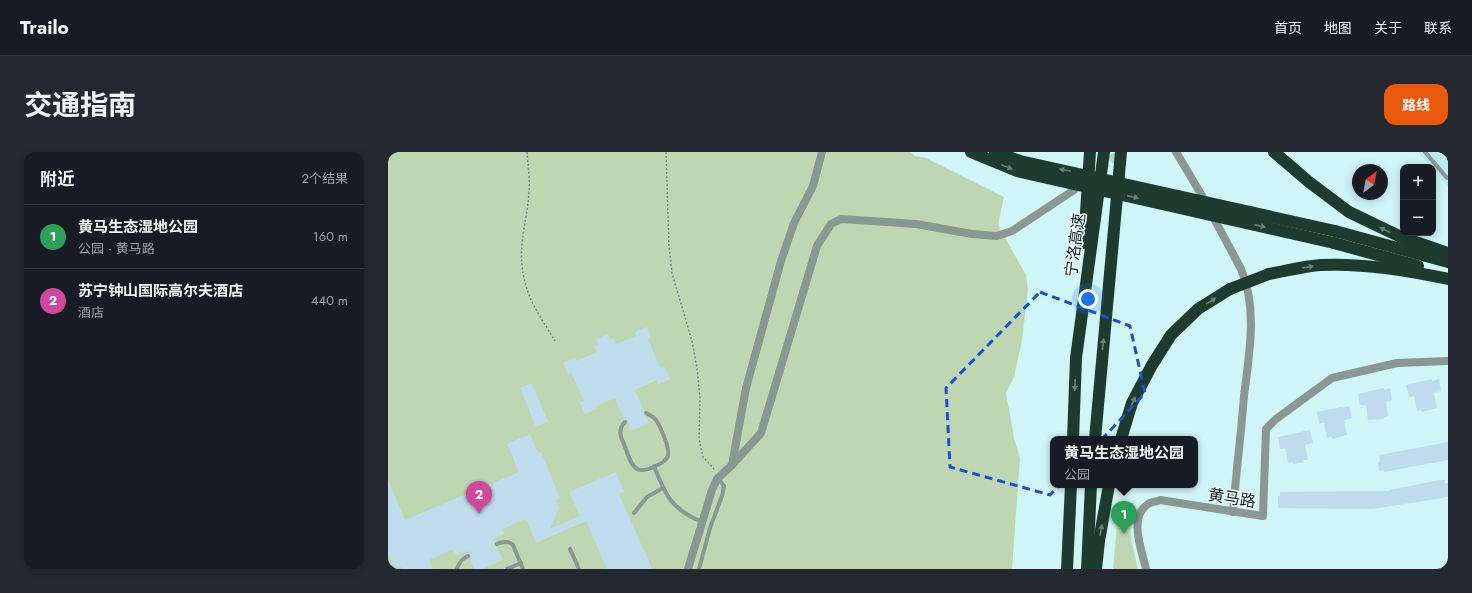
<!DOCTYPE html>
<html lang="zh">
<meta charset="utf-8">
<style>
:root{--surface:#171b24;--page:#242831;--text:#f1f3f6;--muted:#9ea1a6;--line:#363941;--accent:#ea580c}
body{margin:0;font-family:Jost,"Noto Sans SC",sans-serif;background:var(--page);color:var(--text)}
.controls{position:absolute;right:12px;top:12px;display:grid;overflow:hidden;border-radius:8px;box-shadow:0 2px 10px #0003}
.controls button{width:36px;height:36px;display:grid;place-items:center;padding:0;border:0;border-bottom:1px solid var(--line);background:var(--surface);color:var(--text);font:20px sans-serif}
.compass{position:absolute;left:964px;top:12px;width:36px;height:36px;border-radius:50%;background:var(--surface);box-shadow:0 2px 10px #0003;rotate:32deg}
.you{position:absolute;left:700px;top:147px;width:14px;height:14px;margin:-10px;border:3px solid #fff;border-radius:50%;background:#1a73e8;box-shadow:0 0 0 6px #1a73e833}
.badge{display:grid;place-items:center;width:26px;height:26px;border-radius:50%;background:var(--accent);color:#fff;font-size:13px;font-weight:700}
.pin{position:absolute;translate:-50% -33px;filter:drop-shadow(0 1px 2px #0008)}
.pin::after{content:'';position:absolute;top:21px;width:14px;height:12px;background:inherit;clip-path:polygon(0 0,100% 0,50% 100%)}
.popup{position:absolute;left:662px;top:284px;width:148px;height:52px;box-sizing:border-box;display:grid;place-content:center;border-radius:8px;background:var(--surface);filter:drop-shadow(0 1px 3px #0005);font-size:13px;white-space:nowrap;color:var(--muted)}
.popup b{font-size:15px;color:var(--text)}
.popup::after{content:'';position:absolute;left:50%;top:100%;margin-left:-8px;border:8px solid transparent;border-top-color:var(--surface)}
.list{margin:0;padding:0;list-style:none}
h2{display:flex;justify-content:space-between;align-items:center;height:52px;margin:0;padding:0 16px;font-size:17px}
h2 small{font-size:13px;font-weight:400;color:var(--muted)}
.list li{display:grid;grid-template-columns:26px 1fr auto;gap:12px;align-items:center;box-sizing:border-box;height:64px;padding:0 16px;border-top:1px solid var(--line)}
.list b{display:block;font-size:15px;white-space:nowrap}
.list p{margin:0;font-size:13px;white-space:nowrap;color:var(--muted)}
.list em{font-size:13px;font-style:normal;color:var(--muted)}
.map{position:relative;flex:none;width:1060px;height:417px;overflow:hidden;border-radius:12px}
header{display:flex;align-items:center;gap:24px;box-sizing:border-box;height:56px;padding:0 20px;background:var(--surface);border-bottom:1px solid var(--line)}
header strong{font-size:19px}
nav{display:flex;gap:22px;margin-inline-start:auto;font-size:14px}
.intro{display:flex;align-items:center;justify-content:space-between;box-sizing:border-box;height:96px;padding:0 24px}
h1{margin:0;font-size:28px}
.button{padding:10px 18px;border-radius:12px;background:var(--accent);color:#fff;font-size:14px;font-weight:700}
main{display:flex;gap:24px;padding:0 24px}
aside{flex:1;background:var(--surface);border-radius:12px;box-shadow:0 2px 10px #0003}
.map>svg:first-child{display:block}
.built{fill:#bbebee}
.green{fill:#bed7b2}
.building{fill:#bfdced}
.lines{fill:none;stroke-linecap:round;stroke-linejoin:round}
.minor-tunnel{stroke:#b2d4d6;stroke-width:8;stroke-dasharray:8 4;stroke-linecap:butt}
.path{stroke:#6f898b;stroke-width:1.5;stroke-dasharray:2 2;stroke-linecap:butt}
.service{stroke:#8a9792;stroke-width:4}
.minor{stroke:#8a9792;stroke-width:8}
.motorway{stroke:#1e3b30;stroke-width:12}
.motorway-bridge{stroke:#1e3b30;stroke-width:12}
.oneway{fill:#677f78}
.marked{fill:none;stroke:#1d4ed8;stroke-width:3;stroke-dasharray:8 5;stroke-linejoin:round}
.labels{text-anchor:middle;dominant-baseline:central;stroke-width:3;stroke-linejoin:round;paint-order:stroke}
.street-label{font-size:16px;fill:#0e1c1d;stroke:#eefdfe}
</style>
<header>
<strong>Trailo</strong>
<nav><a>首页</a><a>地图</a><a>关于</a><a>联系</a></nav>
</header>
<div class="intro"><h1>交通指南</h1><a class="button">路线</a></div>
<main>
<aside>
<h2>附近<small>2个结果</small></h2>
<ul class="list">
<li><span class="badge" style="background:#2e9e5b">1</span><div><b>黄马生态湿地公园</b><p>公园 · 黄马路</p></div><em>160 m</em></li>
<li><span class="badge" style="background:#d1479c">2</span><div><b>苏宁钟山国际高尔夫酒店</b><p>酒店</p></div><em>440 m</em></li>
</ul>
</aside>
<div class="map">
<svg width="1060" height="417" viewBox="0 0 1060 417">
<rect width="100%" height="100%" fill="#cff5f7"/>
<path class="built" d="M1030 0H1060V35L1045 17V15H1043Z"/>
<g class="green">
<path d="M0 0H522L527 4 538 6 616 45 610 73 638 123 640 138 634 188 626 225 618 241 626 286 632 306 624 417H0Z"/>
<path d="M731 350 746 351C738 373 745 395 750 417H725Z"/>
</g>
<g class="building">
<path d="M259 175 263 186 260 187 272 216 277 215 282 227 270 232 269 228 247 238 256 259 255 263 258 265 261 271 242 279 239 273 240 268 236 267 227 246 208 254 209 257 197 262 192 250 196 249 183 220 180 222 175 211 187 206 188 209 209 200 206 194 210 193 208 187 220 182 222 188 226 186 228 192 248 184 247 180Z"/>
<path d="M1044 227V229L1051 227 1053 239 1046 241 1049 256 1034 260 1033 258 1029 259 1026 244 1021 245 1018 233Z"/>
<path d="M144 231 160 270 148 275 132 236Z"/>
<path d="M996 236V238L1002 236 1004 248 998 250 1000 264 996 265V267L980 268 978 253H972L970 242Z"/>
<path d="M961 254 964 266 956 268 959 283 944 287V285L939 286 936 271 931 272 929 260 954 255 955 256Z"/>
<path d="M922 278 925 291 917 293 920 308H915L916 310 905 312V310L900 311 897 296 892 297 890 285Z"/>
<path d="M142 282 150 301 153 300 172 346 168 348 171 356 162 377 192 364 181 340 228 320 236 340 231 342 264 417H219L198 369 148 391 138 367 114 377 117 382 106 387V394L109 395 115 408 94 417H86L82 407 83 403 79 399 68 403 65 397 41 408 45 417H14L12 414 7 416 0 400V328L17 368 131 320 119 292Z"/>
<path d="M1060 290V308L996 320V318L991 319 990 310H992L991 303Z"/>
<path d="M1051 328H1057V332L1060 331V345L985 357 890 356V344H892V340L1002 339V338Z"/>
</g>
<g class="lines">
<path class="minor-tunnel" d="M713 16 733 0"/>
<g class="path">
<path d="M139 0C140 13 142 27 141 40 139 73 128 95 137 130 142 152 156 170 167 189"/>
<path d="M278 0 281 95 284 121 304 189 309 216 312 247 311 287 315 305 326 317"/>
</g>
<g class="service">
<path d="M1037 0 1059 26H1060"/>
<path d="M237 270C230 277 232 284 236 292 239 299 242 313 249 317 256 321 279 311 280 303 282 296 272 274 268 268 266 265 262 263 258 261"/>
<path d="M266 314C278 344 283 357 314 370"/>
<path d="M246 361 259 345 275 336"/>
<path d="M109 392C115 390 120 388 125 393L135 417"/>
<path d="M182 397 191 417"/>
<path d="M69 417C71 410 74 407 80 404"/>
<path d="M119 417 133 411"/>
<path d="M311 417 322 376 334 344 336 334 333 330 329 327"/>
</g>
<g class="minor">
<path d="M788 0 813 42 853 117C870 157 861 203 856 244 853 283 848 321 845 360"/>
<path d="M344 313 373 281 429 94 443 72 453 67 528 72 584 82 609 84 624 79 686 38"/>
<path d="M300 417 324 338 329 327 344 313 358 236 393 109 406 71 425 34 434 0"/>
<path d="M758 417C754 399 740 365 760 352 763 350 768 350 772 348L875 364 878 277 888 267 944 226 1009 211 1060 209"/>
</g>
<g class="motorway">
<path d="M886 0 921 30 961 60 1013 85 1060 101"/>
<path d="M947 79 1060 110"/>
<path d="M696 91 702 0"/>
<path d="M946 91 1030 114"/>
<path d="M881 122C898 119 916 114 933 113 975 111 1019 118 1060 127"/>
<path d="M685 287 688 206 716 0"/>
<path d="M707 287 733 0"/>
<path d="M733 287 744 251 764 213 783 183 810 157 842 137"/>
<path d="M679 417 683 333"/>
<path d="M699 417 703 333"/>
<path d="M708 417 711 389 721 333"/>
</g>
<g class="motorway-bridge">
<path d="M583 0 629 19 946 91"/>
<path d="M607 0 632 9 947 79"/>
<path d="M842 137 881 122"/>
</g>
</g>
<defs><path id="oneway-solid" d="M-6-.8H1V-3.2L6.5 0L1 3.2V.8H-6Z"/></defs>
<g class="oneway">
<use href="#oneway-solid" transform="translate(619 15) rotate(22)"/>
<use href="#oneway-solid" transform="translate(677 18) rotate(-168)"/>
<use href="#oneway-solid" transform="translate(745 45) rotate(13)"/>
<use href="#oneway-solid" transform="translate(872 74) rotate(13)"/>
<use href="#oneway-solid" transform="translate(997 78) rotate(-154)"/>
<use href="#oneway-solid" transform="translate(920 115) rotate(-9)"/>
<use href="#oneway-solid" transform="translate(823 149) rotate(-32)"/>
<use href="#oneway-solid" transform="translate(715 192) rotate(-85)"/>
<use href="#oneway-solid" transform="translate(687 233) rotate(92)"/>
<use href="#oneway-solid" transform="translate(745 250) rotate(-66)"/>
<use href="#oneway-solid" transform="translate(713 378) rotate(-80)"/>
</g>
<path class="marked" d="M652 140 742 174 757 241 662 343 562 315 558 236Z"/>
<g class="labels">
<g class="street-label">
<text transform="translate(687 93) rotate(-82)">宁洛高速</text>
<text transform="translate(844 346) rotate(9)">黄马路</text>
</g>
</g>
</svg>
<div class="controls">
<button>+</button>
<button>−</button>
</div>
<svg class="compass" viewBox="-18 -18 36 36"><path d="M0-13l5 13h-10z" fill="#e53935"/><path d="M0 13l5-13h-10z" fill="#9ea1a6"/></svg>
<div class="you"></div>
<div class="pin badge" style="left:736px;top:382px;background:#2e9e5b">1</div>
<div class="popup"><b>黄马生态湿地公园</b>公园</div>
<div class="pin badge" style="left:91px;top:362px;background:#d1479c">2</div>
</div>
</main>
